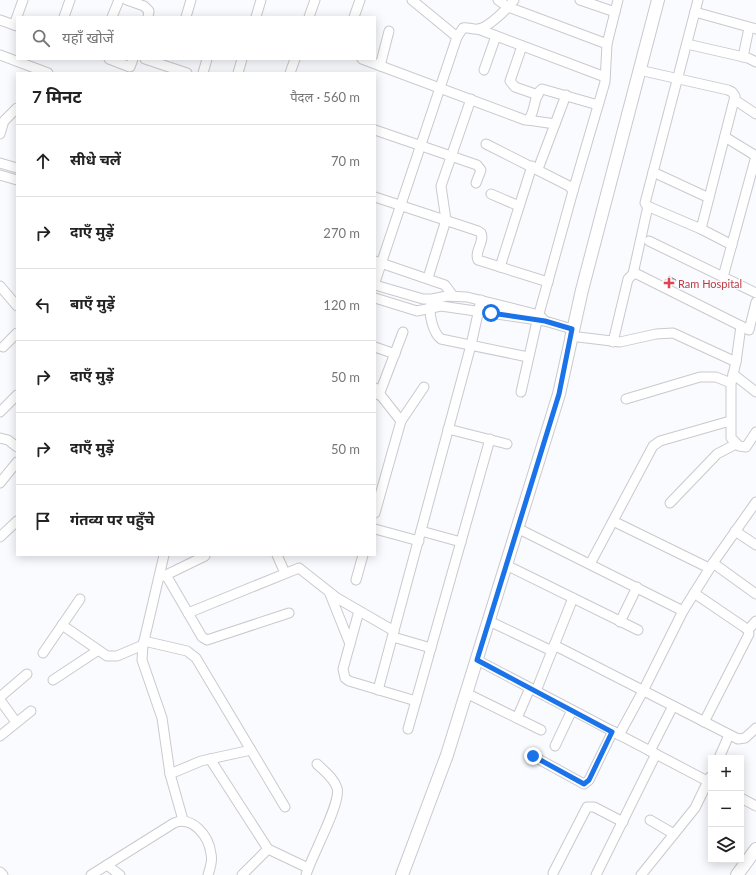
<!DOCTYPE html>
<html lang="hi">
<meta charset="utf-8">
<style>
:root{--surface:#fff;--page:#f2f2f2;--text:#222;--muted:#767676;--line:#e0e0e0}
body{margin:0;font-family:Lato,"Noto Sans Devanagari",sans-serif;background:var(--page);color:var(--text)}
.controls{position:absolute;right:12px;bottom:12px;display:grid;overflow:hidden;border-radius:0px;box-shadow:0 2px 10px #0003}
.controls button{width:36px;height:36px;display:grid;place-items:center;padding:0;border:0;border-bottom:1px solid var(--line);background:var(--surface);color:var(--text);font:20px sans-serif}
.stop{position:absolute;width:12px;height:12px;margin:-9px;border:3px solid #1a73e8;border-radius:50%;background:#fff}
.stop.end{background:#1a73e8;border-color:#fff;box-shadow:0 1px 4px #0008}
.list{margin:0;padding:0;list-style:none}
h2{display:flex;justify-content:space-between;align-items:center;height:52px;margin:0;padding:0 16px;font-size:17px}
h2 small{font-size:13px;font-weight:400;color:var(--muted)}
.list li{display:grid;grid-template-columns:26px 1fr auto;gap:12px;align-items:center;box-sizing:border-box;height:72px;padding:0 16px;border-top:1px solid var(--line)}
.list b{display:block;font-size:15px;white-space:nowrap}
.list em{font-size:13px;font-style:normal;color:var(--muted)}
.icon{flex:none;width:22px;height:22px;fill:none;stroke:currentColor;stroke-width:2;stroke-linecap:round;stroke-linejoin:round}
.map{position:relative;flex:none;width:756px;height:875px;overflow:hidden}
.search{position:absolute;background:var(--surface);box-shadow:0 2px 10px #0003;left:16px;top:16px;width:360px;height:44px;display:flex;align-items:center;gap:10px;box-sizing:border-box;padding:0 14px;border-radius:0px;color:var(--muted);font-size:15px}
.panel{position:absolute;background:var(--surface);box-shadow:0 2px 10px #0003;left:16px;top:72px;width:360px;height:484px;border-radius:0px}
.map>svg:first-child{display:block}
.building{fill:#d2d1d7;stroke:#88878d;filter:url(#shadow)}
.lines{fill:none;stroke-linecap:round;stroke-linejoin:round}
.street-casing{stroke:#c9c9cf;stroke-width:11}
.secondary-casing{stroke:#c9c9cf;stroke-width:14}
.street{stroke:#fff;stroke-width:9}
.secondary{stroke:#fff;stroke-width:12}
.route{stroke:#1a73e8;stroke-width:5}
.health-dot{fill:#e0444e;stroke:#fafbfe;stroke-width:1.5}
.labels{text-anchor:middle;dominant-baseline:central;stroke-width:3;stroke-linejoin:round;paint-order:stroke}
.health-label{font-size:11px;fill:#be3a42;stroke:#fafbfe;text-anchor:start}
</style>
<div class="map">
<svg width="756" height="875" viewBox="0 0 756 875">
<defs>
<filter id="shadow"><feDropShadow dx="-3.5" dy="3.5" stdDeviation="0" flood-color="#0004"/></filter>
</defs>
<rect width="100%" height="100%" fill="#fafbfe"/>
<path class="building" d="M669 276 676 280 670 290 663 286Z"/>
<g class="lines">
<g class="street-casing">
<g id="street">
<path d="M127 0 144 6 149 11 148 17"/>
<path d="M412 0 457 37"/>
<path d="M498 0 508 7 607 44 615 12"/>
<path d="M580 0 615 12 618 0"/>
<path d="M698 0 645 203 647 206 701 229"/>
<path d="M695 12 756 29"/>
<path d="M64 17 70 0"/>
<path d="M112 17 119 0"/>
<path d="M186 17 191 0"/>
<path d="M256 17 261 0"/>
<path d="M309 17 315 0"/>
<path d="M354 17 360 0"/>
<path d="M0 20 17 26"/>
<path d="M14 25 23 0"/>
<path d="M478 29 605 77"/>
<path d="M687 44 748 58 756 62"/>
<path d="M522 46 510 81 515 87 538 95"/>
<path d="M0 55 48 73"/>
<path d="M743 57 749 28"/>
<path d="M109 59 130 67 133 59"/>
<path d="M145 59 187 73"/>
<path d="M362 59 525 120H528C536 112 533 95 542 89L598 105"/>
<path d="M380 66 389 31"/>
<path d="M484 70 496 36"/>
<path d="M639 70 728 90 732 92 735 96 701 229 732 245"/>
<path d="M203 73 207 59"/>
<path d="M238 73 242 59"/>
<path d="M290 73 295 59"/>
<path d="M735 100 756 114"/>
<path d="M528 120 555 124"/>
<path d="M375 130 477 165 481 170 476 183"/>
<path d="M0 134 4 121 17 108"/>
<path d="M486 144 569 186 573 191 537 321 521 392"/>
<path d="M0 163 17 168"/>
<path d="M538 169 566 95"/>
<path d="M653 172 709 198"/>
<path d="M0 175 17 180"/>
<path d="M573 191 605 82 607 44"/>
<path d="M491 194 519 206"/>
<path d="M375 197 478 231 481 233C485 242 474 251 478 260L548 282"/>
<path d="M649 241 756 293"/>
<path d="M375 261 445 285 453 296"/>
<path d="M500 267 532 166"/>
<path d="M633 274 648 206"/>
<path d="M723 277 756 156 725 137"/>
<path d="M428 278 446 220 441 186 471 99"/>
<path d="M375 282 457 37 463 28C468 27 474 30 479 29 490 26 507 9 514 0"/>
<path d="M375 285 423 299H432L447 296 467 297 539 315 545 321 441 306 417 311 375 298"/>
<path d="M0 286 17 306"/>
<path d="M431 303C428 313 433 333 441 339L528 357"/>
<path d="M545 321 572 329"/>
<path d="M570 336 620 342 656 334 673 333 736 362 731 383V438L739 446 746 447 756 432"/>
<path d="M613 342 628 279 633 274H637L749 330 756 302"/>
<path d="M3 347 17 333"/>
<path d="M375 347 395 354"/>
<path d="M736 362 741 326"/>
<path d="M733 374 756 392"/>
<path d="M375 388 401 421 375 513"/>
<path d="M379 395 403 332"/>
<path d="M626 399 700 377H716L731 383"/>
<path d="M0 412 17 395"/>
<path d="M401 421 424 387"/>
<path d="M448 429 507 444"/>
<path d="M0 438 8 440 17 447"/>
<path d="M0 483 17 462"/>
<path d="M670 503 717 454 736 444"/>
<path d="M613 521 709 568"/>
<path d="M517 528 683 611"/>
<path d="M375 529 419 541"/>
<path d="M421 531 461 542"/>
<path d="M735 531 756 545"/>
<path d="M0 537 17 521"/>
<path d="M164 555 143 645 142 660 162 718 170 774 183 820"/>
<path d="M277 555 285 573"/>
<path d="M713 563 756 594"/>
<path d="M590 564 653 446 660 441 730 421"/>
<path d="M506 565 638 630"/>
<path d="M166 575 205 556"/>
<path d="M160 577 166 575 202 637 207 640 289 613"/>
<path d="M356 580 363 555"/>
<path d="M694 593 744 627 748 630 749 634 704 722"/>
<path d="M330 594 350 644"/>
<path d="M359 611 343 669 345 678 349 681 416 701"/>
<path d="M188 613 299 568 337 598 394 631"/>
<path d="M489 621 552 651"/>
<path d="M620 622 637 587"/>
<path d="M62 625 107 656H117L143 645"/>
<path d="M748 630 756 621"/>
<path d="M393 637 431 648"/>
<path d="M144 641 187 651 196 658 285 807"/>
<path d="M554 645 738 739 745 738 756 728"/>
<path d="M43 653 80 599"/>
<path d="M477 660 711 783"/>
<path d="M53 680 97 651"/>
<path d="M378 690 471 345 481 300"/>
<path d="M536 691 573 598"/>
<path d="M466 693 541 730"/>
<path d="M0 697 27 674"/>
<path d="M0 700 16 722"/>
<path d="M517 718 530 688"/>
<path d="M408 729 490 439"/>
<path d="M619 735 643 691 683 611 713 563 756 502"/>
<path d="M0 736 31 711"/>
<path d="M555 746 572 710"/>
<path d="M650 751 673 706"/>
<path d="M533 756 584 784 589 780 613 731"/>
<path d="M719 758 729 735"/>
<path d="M210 759 268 849 308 868"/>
<path d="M170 774 201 761 251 750"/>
<path d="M741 798 756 806"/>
<path d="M650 820 674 834"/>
<path d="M107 865 120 875"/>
<path d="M0 872 3 875"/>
<path d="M553 873 587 807H594L623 822"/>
<path d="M91 875 174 823C192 815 209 836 211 854 213 861 210 868 208 875"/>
<path d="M242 875 268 849"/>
<path d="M306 875C311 857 342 802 337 788 334 778 324 771 317 764"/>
<path d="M596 875 656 754"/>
<path d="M641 875 695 808 710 777"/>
</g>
</g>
<g class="secondary-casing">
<g id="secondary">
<path d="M402 875 447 755 559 394 582 290 658 0"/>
<path d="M737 875 756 849"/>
</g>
</g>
<use href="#street" class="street"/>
<use href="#secondary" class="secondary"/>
</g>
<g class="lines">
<path class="route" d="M491 313 545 321 572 329 559 394 477 660 612 732 589 780 584 784 533 756"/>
</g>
<path class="health-dot" d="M667 277h4v4h4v4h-4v4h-4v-4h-4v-4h4z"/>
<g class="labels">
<g class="health-label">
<text x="678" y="283">Ram Hospital</text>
</g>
</g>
</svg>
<div class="controls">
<button>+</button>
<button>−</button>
<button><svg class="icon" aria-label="layers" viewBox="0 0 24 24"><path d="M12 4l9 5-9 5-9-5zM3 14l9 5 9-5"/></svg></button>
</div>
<div class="stop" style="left:491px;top:313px"></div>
<div class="stop end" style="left:533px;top:756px"></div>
<div class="search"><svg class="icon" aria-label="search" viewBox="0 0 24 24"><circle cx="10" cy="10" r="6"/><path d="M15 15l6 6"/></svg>यहाँ खोजें</div>
<section class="panel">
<h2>7 मिनट<small>पैदल · 560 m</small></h2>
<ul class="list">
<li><svg class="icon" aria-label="ahead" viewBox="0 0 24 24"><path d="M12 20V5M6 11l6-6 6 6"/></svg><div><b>सीधे चलें</b></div><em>70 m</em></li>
<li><svg class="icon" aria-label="right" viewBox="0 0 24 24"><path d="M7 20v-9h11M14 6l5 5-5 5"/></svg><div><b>दाएँ मुड़ें</b></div><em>270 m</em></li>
<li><svg class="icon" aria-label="left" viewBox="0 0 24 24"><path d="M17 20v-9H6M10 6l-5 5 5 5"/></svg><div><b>बाएँ मुड़ें</b></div><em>120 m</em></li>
<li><svg class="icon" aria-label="right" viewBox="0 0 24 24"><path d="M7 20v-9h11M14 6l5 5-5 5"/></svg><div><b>दाएँ मुड़ें</b></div><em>50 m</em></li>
<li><svg class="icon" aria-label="right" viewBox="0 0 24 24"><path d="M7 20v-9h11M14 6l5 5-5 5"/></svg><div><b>दाएँ मुड़ें</b></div><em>50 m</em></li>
<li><svg class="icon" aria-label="arrive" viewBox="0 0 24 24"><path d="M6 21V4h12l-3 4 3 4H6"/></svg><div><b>गंतव्य पर पहुँचे</b></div></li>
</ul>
</section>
</div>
